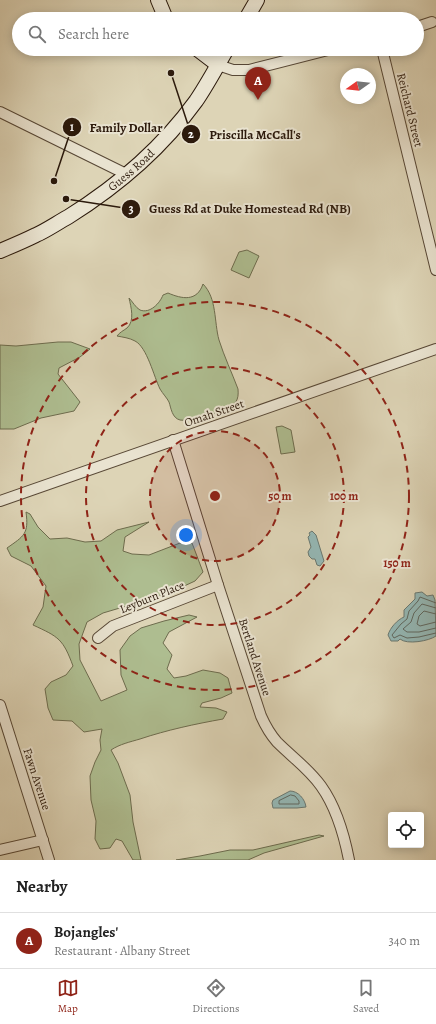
<!DOCTYPE html>
<meta charset="utf-8">
<style>
:root{--surface:#fff;--page:#f6f6f6;--text:#222;--muted:#767676;--line:#e0e0e0;--accent:#8f2418}
body{margin:0;font-family:Alegreya,serif;background:var(--page);color:var(--text)}
.controls{position:absolute;right:12px;bottom:12px;display:grid;overflow:hidden;border-radius:4px;box-shadow:0 2px 10px #0003}
.controls button{width:36px;height:36px;display:grid;place-items:center;padding:0;border:0;border-bottom:1px solid var(--line);background:var(--surface);color:var(--text);font:20px sans-serif}
.compass{position:absolute;left:340px;top:68px;width:36px;height:36px;border-radius:50%;background:var(--surface);box-shadow:0 2px 10px #0003;rotate:255deg}
.you{position:absolute;left:186px;top:535px;width:14px;height:14px;margin:-10px;border:3px solid #fff;border-radius:50%;background:#1a73e8;box-shadow:0 0 0 6px #1a73e833}
.badge{display:grid;place-items:center;width:26px;height:26px;border-radius:50%;background:var(--accent);color:#fff;font-size:13px;font-weight:700}
.pin{position:absolute;translate:-50% -33px;filter:drop-shadow(0 1px 2px #0008)}
.pin::after{content:'';position:absolute;top:21px;width:14px;height:12px;background:inherit;clip-path:polygon(0 0,100% 0,50% 100%)}
.list{margin:0;padding:0;list-style:none}
h2{display:flex;justify-content:space-between;align-items:center;height:52px;margin:0;padding:0 16px;font-size:17px}
h2 small{font-size:13px;font-weight:400;color:var(--muted)}
.list li{display:grid;grid-template-columns:26px 1fr auto;gap:12px;align-items:center;box-sizing:border-box;height:56px;padding:0 16px;border-top:1px solid var(--line)}
.list b{display:block;font-size:15px;white-space:nowrap}
.list p{margin:0;font-size:13px;white-space:nowrap;color:var(--muted)}
.list em{font-size:13px;font-style:normal;color:var(--muted)}
.icon{flex:none;width:22px;height:22px;fill:none;stroke:currentColor;stroke-width:2;stroke-linecap:round;stroke-linejoin:round}
.map{position:relative;flex:none;width:436px;height:860px;overflow:hidden}
.search{position:absolute;background:var(--surface);box-shadow:0 2px 10px #0003;left:12px;right:12px;top:12px;height:44px;display:flex;align-items:center;gap:10px;box-sizing:border-box;padding:0 14px;border-radius:22px;color:var(--muted);font-size:15px}
.sheet{height:108px;background:var(--surface)}
nav{display:flex;justify-content:space-around;align-items:center;box-sizing:border-box;height:56px;border-top:1px solid var(--line);background:var(--surface);font-size:11px;color:var(--muted)}
nav a{display:grid;justify-items:center;gap:2px}
nav .on{color:var(--accent)}
.map>svg:first-child{display:block}
.green{fill:#aebd90;stroke:#6d6c4e}
.water{fill:#94b7b4;stroke:#6a7871}
.lines{fill:none;stroke-linecap:round;stroke-linejoin:round}
.shore{stroke:#606860;stroke-width:1}
.street-casing{stroke:#584836;stroke-width:12}
.secondary-casing{stroke:#2c1a0c;stroke-width:16}
.street{stroke:#e9e3d0;stroke-width:10}
.secondary{stroke:#e9e3d0;stroke-width:14}
.ring{fill:none;stroke:#8f2418;stroke-width:2;stroke-dasharray:7 5}
.labels{text-anchor:middle;dominant-baseline:central;stroke-width:4;stroke-linejoin:round;paint-order:stroke}
.street-label{font-size:12px;fill:#2c1a0c;stroke:#e9e3d0}
.centre{fill:#8f2418;stroke:#e9e3d0;stroke-width:2}
.ring-label{font-size:12px;text-anchor:middle;font-weight:bold;fill:#8f2418;stroke:#e9e3d0;stroke-width:4;stroke-linejoin:round;paint-order:stroke}
.leader{fill:none;stroke:#2c1a0c;stroke-width:1.5}
.callout-dot{fill:#2c1a0c;stroke:#e9e3d0;stroke-width:1.5}
.mark-label{font-size:12px;text-anchor:middle;font-weight:bold;fill:#fff}
.callout-label{font-size:13px;text-anchor:middle;font-weight:bold;fill:#2c1a0c;stroke:#e9e3d0;stroke-width:4;stroke-linejoin:round;paint-order:stroke}
</style>
<div class="map">
<svg width="436" height="860" viewBox="0 0 436 860">
<rect width="100%" height="100%" fill="#ddd4b6"/>
<filter id="stains"><feTurbulence type="fractalNoise" baseFrequency=".005" numOctaves="4"/><feColorMatrix values="0 0 0 0 .2 0 0 0 0 .09 0 0 0 0 .02 0 0 0 .5 -.17"/></filter>
<radialGradient id="worn" r=".72"><stop offset=".6" stop-color="#630" stop-opacity="0"/><stop offset="1" stop-color="#630" stop-opacity=".3"/></radialGradient>
<g class="green">
<path d="M247 250 259 256 249 278 231 270 239 252Z"/>
<path d="M203 284C217 298 214 322 219 340 224 356 232 373 238 389 239 400 236 405 225 409 214 414 191 422 180 420 172 418 171 408 169 402 167 398 163 394 160 389 154 377 147 347 135 341 130 338 122 337 117 336 120 332 123 331 127 328 135 321 131 307 129 298 132 301 136 308 140 310 150 314 160 303 163 295L168 293C182 299 197 302 203 284Z"/>
<path d="M58 342H71L90 349 80 357 59 368 58 374 80 402 74 411 41 418 14 429H0V345L16 346Z"/>
<path d="M282 426 291 430 295 452 281 454 276 427Z"/>
<path d="M26 512 30 514 38 527 50 539 67 538 85 542 101 541 117 530 149 522 125 537 123 551 132 554 149 555 180 543H192L203 572 195 581 167 594 103 613 87 622 79 644 80 660 101 701 127 690 121 675 120 650 130 636 141 628 164 621 189 615 197 617 169 632 163 643 172 655 167 669 174 678 186 676 203 670 220 673 228 678 232 693 221 698 202 703 200 707 216 708 227 712 223 719C195 724 167 730 140 739 130 742 120 744 111 750L118 763 130 795 133 822 141 860H133L122 841 116 839 110 848 100 849 95 839 96 821 91 800 90 776 95 762 101 750 100 740 102 729 84 732 72 721 53 720 48 708 45 689 51 682 66 675 73 666C63 639 59 637 33 625L43 607 46 586 31 566 11 556 7 548C24 536 29 534 26 512Z"/>
<path d="M319 835 324 836 264 853 248 860H176L200 856 230 850H253Z"/>
</g>
<g class="water">
<path d="M312 531 316 535 324 561 320 566 317 565 315 559H312L309 556 308 552 311 547 308 537 310 535 309 533Z"/>
<path d="M422 592 427 596 433 595 435 600 436 636C429 641 407 645 400 639L398 641H391L388 635C390 628 397 620 404 617V610L415 599V593Z"/>
<path d="M290 791C298 791 305 799 306 807L297 808H273L272 803 273 800Z"/>
</g>
<g class="lines">
<g class="shore">
<path d="M436 603 420 597 418 601 409 611 407 619 401 624 392 635 394 638 400 635 407 638 419 637 436 633"/>
<path d="M436 608 422 604 414 613 411 622 403 629 407 632H419L436 628"/>
<path d="M436 614 424 611 419 616 417 624 420 626 436 622"/>
<path d="M291 795 295 796 299 801V804H279V801Z"/>
</g>
<g class="street-casing">
<g id="street">
<path d="M417 27 432 22"/>
<path d="M382 49 436 270"/>
<path d="M218 65 233 70H249L332 49"/>
<path d="M0 112 126 174"/>
<path d="M173 440 218 585 261 716C265 725 270 734 277 742 292 757 309 769 321 786 336 807 344 834 349 860"/>
<path d="M0 501 436 349"/>
<path d="M98 638 113 626 218 585"/>
<path d="M0 705 49 860"/>
<path d="M0 850 43 840"/>
</g>
</g>
<g class="secondary-casing">
<g id="secondary">
<path d="M158 0 166 19"/>
<path d="M246 19 257 0"/>
<path d="M197 49 218 65"/>
<path id="s1" d="M0 251C12 246 24 241 36 235 47 230 57 223 68 217 116 187 162 148 196 101 207 85 217 66 227 49"/>
</g>
</g>
<use href="#street" class="street"/>
<use href="#secondary" class="secondary"/>
</g>
<circle cx="215" cy="496" r="65" fill="#8f2418" fill-opacity=".12"/>
<g class="ring">
<circle cx="215" cy="496" r="65"/>
<circle cx="215" cy="496" r="129"/>
<circle cx="215" cy="496" r="194"/>
</g>
<g class="labels">
<g class="street-label">
<text transform="translate(410 110) rotate(76)">Reichard Street</text>
<text stroke="none"><textPath href="#s1" startOffset="155">Guess Road</textPath></text>
<text transform="translate(214 413) rotate(-19)">Omah Street</text>
<text transform="translate(152 597) rotate(-22)">Leyburn Place</text>
<text transform="translate(255 657) rotate(72)">Bertland Avenue</text>
<text transform="translate(37 779) rotate(72)">Fawn Avenue</text>
</g>
</g>
<circle cx="215" cy="496" r="6" class="centre"/>
<g class="ring-label">
<text x="280" y="500">50 m</text>
<text x="344" y="500">100 m</text>
<text x="397" y="567">150 m</text>
</g>
<path class="leader" d="M54 181L72 127M171 73L191 134M66 199L131 209"/>
<g class="callout-dot">
<circle cx="54" cy="181" r="4"/>
<circle cx="171" cy="73" r="4"/>
<circle cx="66" cy="199" r="4"/>
<circle cx="72" cy="127" r="10"/>
<circle cx="191" cy="134" r="10"/>
<circle cx="131" cy="209" r="10"/>
</g>
<g class="mark-label">
<text x="72" y="131">1</text>
<text x="191" y="138">2</text>
<text x="131" y="213">3</text>
</g>
<g class="callout-label">
<text x="126" y="132">Family Dollar</text>
<text x="255" y="139">Priscilla McCall's</text>
<text x="250" y="213">Guess Rd at Duke Homestead Rd (NB)</text>
</g>
<rect width="100%" height="100%" filter="url(#stains)"/>
<rect width="100%" height="100%" fill="url(#worn)"/>
</svg>
<div class="controls">
<button><svg class="icon" aria-label="locate" viewBox="0 0 24 24"><circle cx="12" cy="12" r="6"/><path d="M12 2v4M12 18v4M2 12h4M18 12h4"/></svg></button>
</div>
<svg class="compass" viewBox="-18 -18 36 36"><path d="M0-13l5 13h-10z" fill="#e53935"/><path d="M0 13l5-13h-10z" fill="#767676"/></svg>
<div class="you"></div>
<div class="pin badge" style="left:258px;top:100px">A</div>
<div class="search"><svg class="icon" aria-label="search" viewBox="0 0 24 24"><circle cx="10" cy="10" r="6"/><path d="M15 15l6 6"/></svg>Search here</div>
</div>
<section class="sheet">
<h2>Nearby<small></small></h2>
<ul class="list">
<li><span class="badge">A</span><div><b>Bojangles'</b><p>Restaurant · Albany Street</p></div><em>340 m</em></li>
</ul>
</section>
<nav>
<a class="on"><svg class="icon" aria-label="map" viewBox="0 0 24 24"><path d="M3 6l6-2 6 2 6-2v14l-6 2-6-2-6 2zM9 4v14M15 6v14"/></svg>Map</a>
<a><svg class="icon" aria-label="directions" viewBox="0 0 24 24"><path d="M12 3l9 9-9 9-9-9zM9 14v-3h6M13 9l2 2-2 2"/></svg>Directions</a>
<a><svg class="icon" aria-label="saved" viewBox="0 0 24 24"><path d="M7 4h10v16l-5-4-5 4z"/></svg>Saved</a>
</nav>
